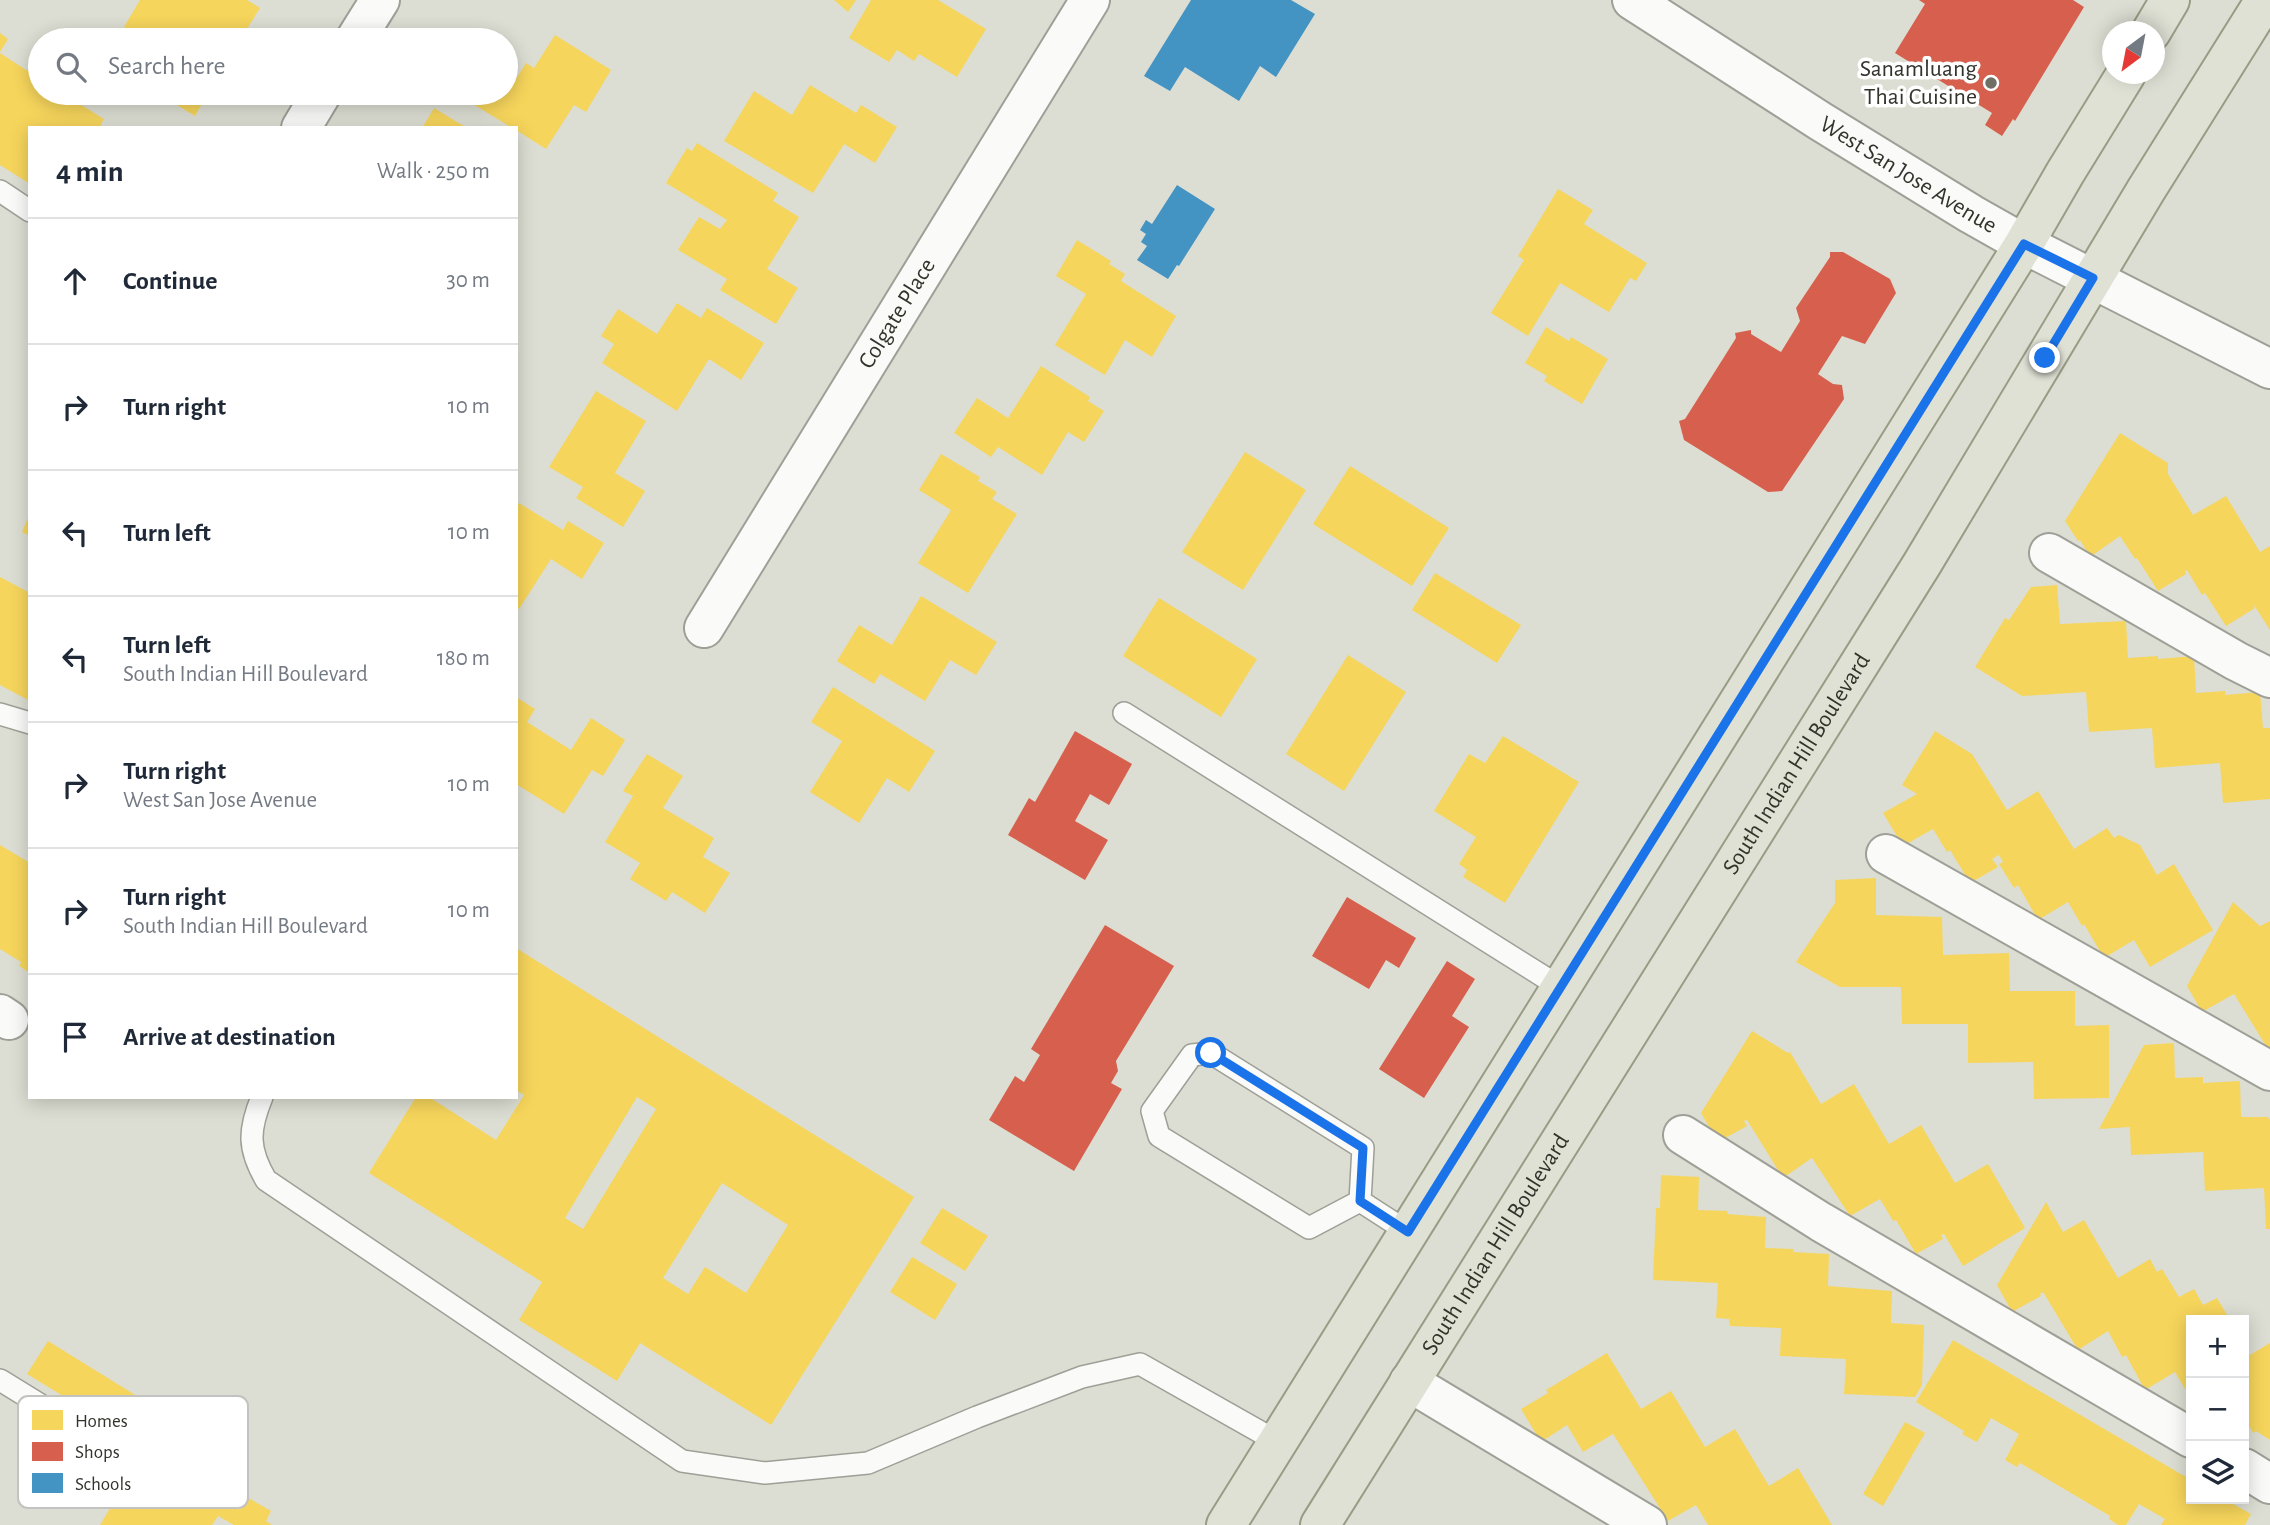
<!DOCTYPE html>
<meta charset="utf-8">
<style>
:root{--surface:#fff;--page:#f6f6f7;--text:#1f2937;--muted:#747a83;--line:#e0e1e3}
body{margin:0;font-family:"Alegreya Sans",sans-serif;background:var(--page);color:var(--text)}
.controls{position:absolute;right:21px;bottom:21px;display:grid;overflow:hidden;border-radius:0px;box-shadow:0 4px 18px #0003}
.controls button{width:63px;height:63px;display:grid;place-items:center;padding:0;border:0;border-bottom:2px solid var(--line);background:var(--surface);color:var(--text);font:35px sans-serif}
.compass{position:absolute;left:2102px;top:21px;width:63px;height:63px;border-radius:50%;background:var(--surface);box-shadow:0 4px 18px #0003;rotate:212deg}
.stop{position:absolute;width:21px;height:21px;margin:-16px;border:5px solid #1a73e8;border-radius:50%;background:#fff}
.stop.end{background:#1a73e8;border-color:#fff;box-shadow:0 2px 7px #0008}
.list{margin:0;padding:0;list-style:none}
h2{display:flex;justify-content:space-between;align-items:center;height:91px;margin:0;padding:0 28px;font-size:30px}
h2 small{font-size:23px;font-weight:400;color:var(--muted)}
.list li{display:grid;grid-template-columns:46px 1fr auto;gap:21px;align-items:center;box-sizing:border-box;height:126px;padding:0 28px;border-top:2px solid var(--line)}
.list b{display:block;font-size:26px;white-space:nowrap}
.list p{margin:0;font-size:23px;white-space:nowrap;color:var(--muted)}
.list em{font-size:23px;font-style:normal;color:var(--muted)}
.icon{flex:none;width:38px;height:38px;fill:none;stroke:currentColor;stroke-width:2;stroke-linecap:round;stroke-linejoin:round}
.map{position:relative;flex:none;width:2270px;height:1525px;overflow:hidden}
.search{position:absolute;background:var(--surface);box-shadow:0 4px 18px #0003;left:28px;top:28px;width:490px;height:77px;display:flex;align-items:center;gap:18px;box-sizing:border-box;padding:0 24px;border-radius:38px;color:var(--muted);font-size:26px}
.panel{position:absolute;background:var(--surface);box-shadow:0 4px 18px #0003;left:28px;top:126px;width:490px;height:973px;border-radius:0px}
.map>svg:first-child{display:block}
.homes{fill:#f6d55c;fill-rule:evenodd}
.shops{fill:#d6604d}
.schools{fill:#4393c3}
.lines{fill:none;stroke-linecap:round;stroke-linejoin:round}
.lane-casing{stroke:#9e9f97;stroke-width:24}
.street-casing{stroke:#9e9f97;stroke-width:42}
.secondary-casing{stroke:#9e9f97;stroke-width:42}
.primary-casing{stroke:#999c84;stroke-width:42}
.lane{stroke:#fafaf8;stroke-width:21}
.street{stroke:#fafaf8;stroke-width:38}
.secondary{stroke:#fafaf8;stroke-width:38}
.primary{stroke:#dfe1d5;stroke-width:38}
.route{stroke:#1a73e8;stroke-width:9}
.poi-dot{fill:#6e7066;stroke:#fff;stroke-width:2.5}
.labels{text-anchor:middle;dominant-baseline:central;stroke-width:7;stroke-linejoin:round;paint-order:stroke}
.poi-label{font-size:24px;fill:#32342c;stroke:#fff;text-anchor:end}
.street-label{font-size:24px;fill:#32342c;stroke:#fff}
.key{fill:#fff;stroke:#c2c2c0;stroke-width:2}
.key-label{font-size:19px;fill:#32342c}
</style>
<div class="map">
<svg width="2270" height="1525" viewBox="0 0 2270 1525">
<rect width="100%" height="100%" fill="#dcded3"/>
<g class="homes">
<path d="M140 0H247L260 8 240 40H145L124 27Z"/>
<path d="M834 0H856L848 12Z"/>
<path d="M871 0H938L986 29 957 77 919 54 914 61 897 50 889 62 849 38Z"/>
<path d="M0 33 8 39 0 52Z"/>
<path d="M555 35 611 70 586 112 574 105 546 149 516 130V128H512L455 93H506V72L516 79 526 63 534 68Z"/>
<path d="M0 53 40 79V93H62L104 119 99 128H30V184L0 165Z"/>
<path d="M810 85 856 113 861 105 897 127 875 163 844 144 813 193 724 141 754 91 792 115Z"/>
<path d="M157 93H208L195 116Z"/>
<path d="M434 108 467 128H422Z"/>
<path d="M697 143 778 193 773 201 799 217 767 269 798 288 776 324 720 290 727 279 678 250 699 217 720 229 727 220 666 183 687 148 692 151Z"/>
<path d="M1558 189 1593 210 1584 224 1647 263 1636 281 1630 278 1609 312 1560 283 1528 336 1491 313 1524 260 1518 256Z"/>
<path d="M1077 240 1111 261 1109 264 1125 274 1121 281 1176 316 1152 357 1125 340 1105 375 1055 345 1086 294 1056 276Z"/>
<path d="M677 303 701 318 707 308 764 343 741 380 709 359 677 411 602 363 614 344 601 336 618 309 657 334Z"/>
<path d="M1546 327 1569 341 1571 337 1608 359 1582 404 1544 381 1547 376 1525 363Z"/>
<path d="M1041 366 1090 397 1088 401 1104 411 1084 442 1068 432 1042 475 998 447 991 457 954 433 977 398 1008 418Z"/>
<path d="M596 391 646 421 615 473 645 491 623 527 576 498 583 487 549 467Z"/>
<path d="M2120 433 2168 463V474L2193 515 2226 496 2260 552 2270 546V630L2254 605H2253L2255 608 2226 626 2205 593 2202 595 2187 570 2185 571 2186 574 2158 591 2137 558 2135 559 2120 536 2090 557 2080 540 2078 541 2065 521Z"/>
<path d="M1245 452 1306 490 1243 590 1182 552Z"/>
<path d="M941 454 980 477 978 481 997 492 992 499 1017 514 968 593 918 563 951 510 919 490Z"/>
<path d="M1350 466 1449 528 1412 586 1313 524Z"/>
<path d="M519 503 563 530 568 521 604 543 582 579 551 559 519 609 516 607V508Z"/>
<path d="M30 513V536L22 532Z"/>
<path d="M1435 573 1521 625 1497 663 1412 610Z"/>
<path d="M0 577 30 593V701L0 685Z"/>
<path d="M2057 585 2060 624 2126 621 2128 658 2158 656V659L2194 656 2196 693 2225 691V695L2260 692 2263 728H2270V799L2223 803 2220 763 2155 768 2152 728 2089 732 2086 692 2022 696 1975 667 2005 618 2009 620 2031 587Z"/>
<path d="M921 596 997 642 976 675 950 660 925 701 880 674 874 684 837 661 859 625 892 645Z"/>
<path d="M1159 598 1257 659 1221 717 1123 656Z"/>
<path d="M1348 655 1406 692 1344 791 1286 754Z"/>
<path d="M833 687 935 751 909 792 887 778 859 823 810 792 842 741 811 722Z"/>
<path d="M516 697 535 709 527 722 571 750 591 718 625 740 603 776 592 770 564 814 516 784Z"/>
<path d="M1935 731 1972 754 2007 810 2038 791 2074 849 2107 828 2114 838 2119 835 2140 845 2157 875 2174 864 2213 930 2150 967 2134 940 2104 958 2084 924 2082 926 2068 902 2038 920 2018 885 2014 888 1999 864 2003 862 1999 855 1992 859 1998 867 1970 883 1950 850 1947 852 1933 829 1903 846 1883 813 1917 794 1902 785Z"/>
<path d="M1503 736 1579 782 1505 903 1463 877 1467 870 1459 864 1476 837 1434 811 1469 754 1485 763Z"/>
<path d="M647 754 683 776 663 808 714 838 703 857 730 873 705 913 672 892 666 901 630 879 640 863 605 842 633 796 623 791Z"/>
<path d="M0 845 30 863V973L19 966 21 962 0 949Z"/>
<path d="M1876 878V915L1942 917 1943 955 2009 953 2010 991H2075V1026L2109 1025V1098L2034 1099 2033 1062 1968 1063V1024H1902L1901 987H1840L1796 962 1835 903V880Z"/>
<path d="M2233 902 2260 926 2270 921V1048L2268 1049 2234 994 2202 1012 2187 986Z"/>
<path d="M516 948 914 1197 771 1425 640 1343 617 1381 519 1320 542 1282 369 1173 416 1097H429L496 1140 524 1095 516 1090ZM637 1097 656 1109 583 1229 565 1218ZM722 1183 788 1225 746 1293 705 1267 688 1294 663 1278Z"/>
<path d="M1752 1031 1788 1053 1790 1052 1821 1104 1854 1084 1889 1144 1921 1125 1955 1183 1988 1164 2025 1228 1963 1266 1944 1234 1941 1235 1943 1239 1916 1254 1896 1220 1893 1221 1880 1199 1850 1216 1812 1158 1783 1178 1747 1120 1744 1121 1747 1126 1718 1142 1701 1113Z"/>
<path d="M2174 1043 2175 1078 2203 1077V1083L2240 1081 2241 1117H2268L2270 1120V1229H2266L2264 1188 2205 1191 2203 1152 2131 1155 2130 1127 2099 1129 2144 1045Z"/>
<path d="M1661 1175 1699 1177 1698 1210 1728 1211 1727 1214 1766 1217 1765 1248 1794 1249 1793 1252 1829 1254 1828 1286 1892 1291 1891 1323 1924 1325 1922 1385 1915 1397 1844 1394 1846 1359 1780 1356 1781 1328 1730 1326 1729 1319 1716 1318 1718 1283 1653 1280 1656 1208H1660Z"/>
<path d="M2046 1202 2063 1232 2084 1220 2118 1278 2150 1259 2157 1272 2162 1269 2179 1297 2194 1289 2203 1305 2217 1298 2230 1320H2191V1392L2188 1394 2175 1372 2145 1390 2126 1355 2122 1357 2108 1331 2078 1350 2043 1292 2040 1294 2041 1296 2012 1312 1997 1285Z"/>
<path d="M942 1208 988 1236 965 1271 920 1243Z"/>
<path d="M912 1257 957 1284 935 1320 890 1292Z"/>
<path d="M1953 1340 2191 1480V1499H2224L2251 1514 2245 1525H2161L2165 1519 2139 1504 2126 1525H2118L2109 1519 2110 1516 2020 1463 2017 1467 2005 1460 2019 1434 1991 1418 1977 1442 1962 1434 1964 1431 1916 1402Z"/>
<path d="M48 1341 153 1406 155 1404 181 1421 163 1450 137 1433 133 1439 27 1374Z"/>
<path d="M2270 1343V1440L2256 1431 2253 1433 2244 1416V1345L2250 1355Z"/>
<path d="M1607 1353 1641 1409 1671 1391 1705 1447 1735 1429 1769 1486 1798 1468 1832 1525H1708L1696 1505 1668 1521 1613 1434 1583 1452 1567 1425 1541 1442 1521 1409 1548 1393 1546 1390Z"/>
<path d="M1905 1422 1925 1433 1883 1506 1863 1494Z"/>
<path d="M180 1469 208 1486 212 1477 271 1511 266 1521 272 1525H234L218 1516 212 1525H100L124 1485 159 1505Z"/>
</g>
<g class="shops">
<path d="M1919 0H2073L2084 7 2015 121 2013 119 2002 136 1985 125 1992 113 1895 53 1925 4Z"/>
<path d="M1830 252H1843L1890 279 1896 293 1865 344 1842 336 1818 374 1833 384 1842 385 1844 399 1782 491 1768 492 1684 440 1679 421 1685 419 1736 338 1735 333 1751 330V334L1781 352 1800 321 1796 308 1830 257Z"/>
<path d="M1075 731 1132 764 1109 805 1090 794 1075 821 1108 840 1085 880 1008 835 1029 798 1035 802Z"/>
<path d="M1347 897 1416 938 1399 968 1386 960 1369 989 1312 956Z"/>
<path d="M1105 925 1174 966 1116 1061 1118 1071 1111 1083 1122 1089 1074 1171 989 1120 1015 1076 1024 1082 1040 1055 1031 1049Z"/>
<path d="M1447 961 1475 979 1452 1016 1469 1027 1424 1098 1379 1069Z"/>
</g>
<g class="schools">
<path d="M1191 0H1291L1315 14 1276 77 1260 66 1239 101 1185 67 1170 91 1144 76Z"/>
<path d="M1177 185 1215 209 1179 266 1177 265 1168 279 1137 260 1147 246 1141 242 1146 234 1140 230 1146 220 1152 224Z"/>
</g>
<g class="lines">
<g class="lane-casing">
<g id="lane">
<path d="M0 191 30 211"/>
<path d="M1124 713 1560 987"/>
<path d="M0 714 30 723"/>
<path d="M262 1097C248 1131 248 1149 266 1180L682 1461 765 1473 868 1463 977 1417 1082 1377 1140 1364 1278 1442"/>
<path d="M1360 1201 1309 1228 1159 1136 1152 1111 1192 1055 1211 1053 1363 1148 1360 1201 1408 1232"/>
<path d="M0 1380 112 1449"/>
</g>
</g>
<g class="street-casing">
<g id="street">
<path d="M355 40 380 0"/>
<path d="M301 128 322 93"/>
<path d="M2049 553 2236 661 2270 678"/>
<path id="s1" d="M704 628 1090 0"/>
<path d="M1886 854 2270 1071"/>
<path d="M0 1014 9 1020"/>
<path d="M1683 1135 1821 1222 2191 1438"/>
<path d="M1409 1382 1647 1525"/>
<path d="M2244 1468 2270 1484"/>
</g>
</g>
<g class="secondary-casing">
<g id="secondary">
<path id="s2" d="M1632 0 1820 121 1971 214 2024 244 2270 369"/>
</g>
</g>
<g class="primary-casing">
<g id="primary">
<path d="M2151 32 2170 0"/>
<path d="M1226 1525 2024 244 2065 173 2126 74"/>
<path id="s3" d="M1320 1525 1922 564 2146 190 2265 0"/>
</g>
</g>
<use href="#lane" class="lane"/>
<use href="#street" class="street"/>
<use href="#secondary" class="secondary"/>
<use href="#primary" class="primary"/>
</g>
<g class="lines">
<path class="route" d="M1211 1053 1363 1148 1360 1201 1408 1232 2024 244 2093 278 2045 358"/>
</g>
<circle class="poi-dot" cx="1991" cy="83" r="7"/>
<g class="labels">
<g class="poi-label">
<text x="1977" y="69">Sanamluang<tspan x="1977" dy="28">Thai Cuisine</tspan></text>
</g>
<g class="street-label">
<text stroke="none"><textPath href="#s2" startOffset="327">West San Jose Avenue</textPath></text>
<text stroke="none"><textPath href="#s1" startOffset="369">Colgate Place</textPath></text>
<text stroke="none"><textPath href="#s3" startOffset="898">South Indian Hill Boulevard</textPath></text>
<text stroke="none"><textPath href="#s3" startOffset="331">South Indian Hill Boulevard</textPath></text>
</g>
</g>
<rect x="18" y="1396" width="230" height="112" rx="10" class="key"/>
<rect x="32" y="1410" width="31" height="20" fill="#f6d55c"/>
<rect x="32" y="1442" width="31" height="19" fill="#d6604d"/>
<rect x="32" y="1473" width="31" height="20" fill="#4393c3"/>
<g class="key-label">
<text x="75" y="1427">Homes</text>
<text x="75" y="1458">Shops</text>
<text x="75" y="1490">Schools</text>
</g>
</svg>
<div class="controls">
<button>+</button>
<button>−</button>
<button><svg class="icon" aria-label="layers" viewBox="0 0 24 24"><path d="M12 4l9 5-9 5-9-5zM3 14l9 5 9-5"/></svg></button>
</div>
<svg class="compass" viewBox="-18 -18 36 36"><path d="M0-13l5 13h-10z" fill="#e53935"/><path d="M0 13l5-13h-10z" fill="#747a83"/></svg>
<div class="stop" style="left:1211px;top:1053px"></div>
<div class="stop end" style="left:2045px;top:358px"></div>
<div class="search"><svg class="icon" aria-label="search" viewBox="0 0 24 24"><circle cx="10" cy="10" r="6"/><path d="M15 15l6 6"/></svg>Search here</div>
<section class="panel">
<h2>4 min<small>Walk · 250 m</small></h2>
<ul class="list">
<li><svg class="icon" aria-label="ahead" viewBox="0 0 24 24"><path d="M12 20V5M6 11l6-6 6 6"/></svg><div><b>Continue</b></div><em>30 m</em></li>
<li><svg class="icon" aria-label="right" viewBox="0 0 24 24"><path d="M7 20v-9h11M14 6l5 5-5 5"/></svg><div><b>Turn right</b></div><em>10 m</em></li>
<li><svg class="icon" aria-label="left" viewBox="0 0 24 24"><path d="M17 20v-9H6M10 6l-5 5 5 5"/></svg><div><b>Turn left</b></div><em>10 m</em></li>
<li><svg class="icon" aria-label="left" viewBox="0 0 24 24"><path d="M17 20v-9H6M10 6l-5 5 5 5"/></svg><div><b>Turn left</b><p>South Indian Hill Boulevard</p></div><em>180 m</em></li>
<li><svg class="icon" aria-label="right" viewBox="0 0 24 24"><path d="M7 20v-9h11M14 6l5 5-5 5"/></svg><div><b>Turn right</b><p>West San Jose Avenue</p></div><em>10 m</em></li>
<li><svg class="icon" aria-label="right" viewBox="0 0 24 24"><path d="M7 20v-9h11M14 6l5 5-5 5"/></svg><div><b>Turn right</b><p>South Indian Hill Boulevard</p></div><em>10 m</em></li>
<li><svg class="icon" aria-label="arrive" viewBox="0 0 24 24"><path d="M6 21V4h12l-3 4 3 4H6"/></svg><div><b>Arrive at destination</b></div></li>
</ul>
</section>
</div>
